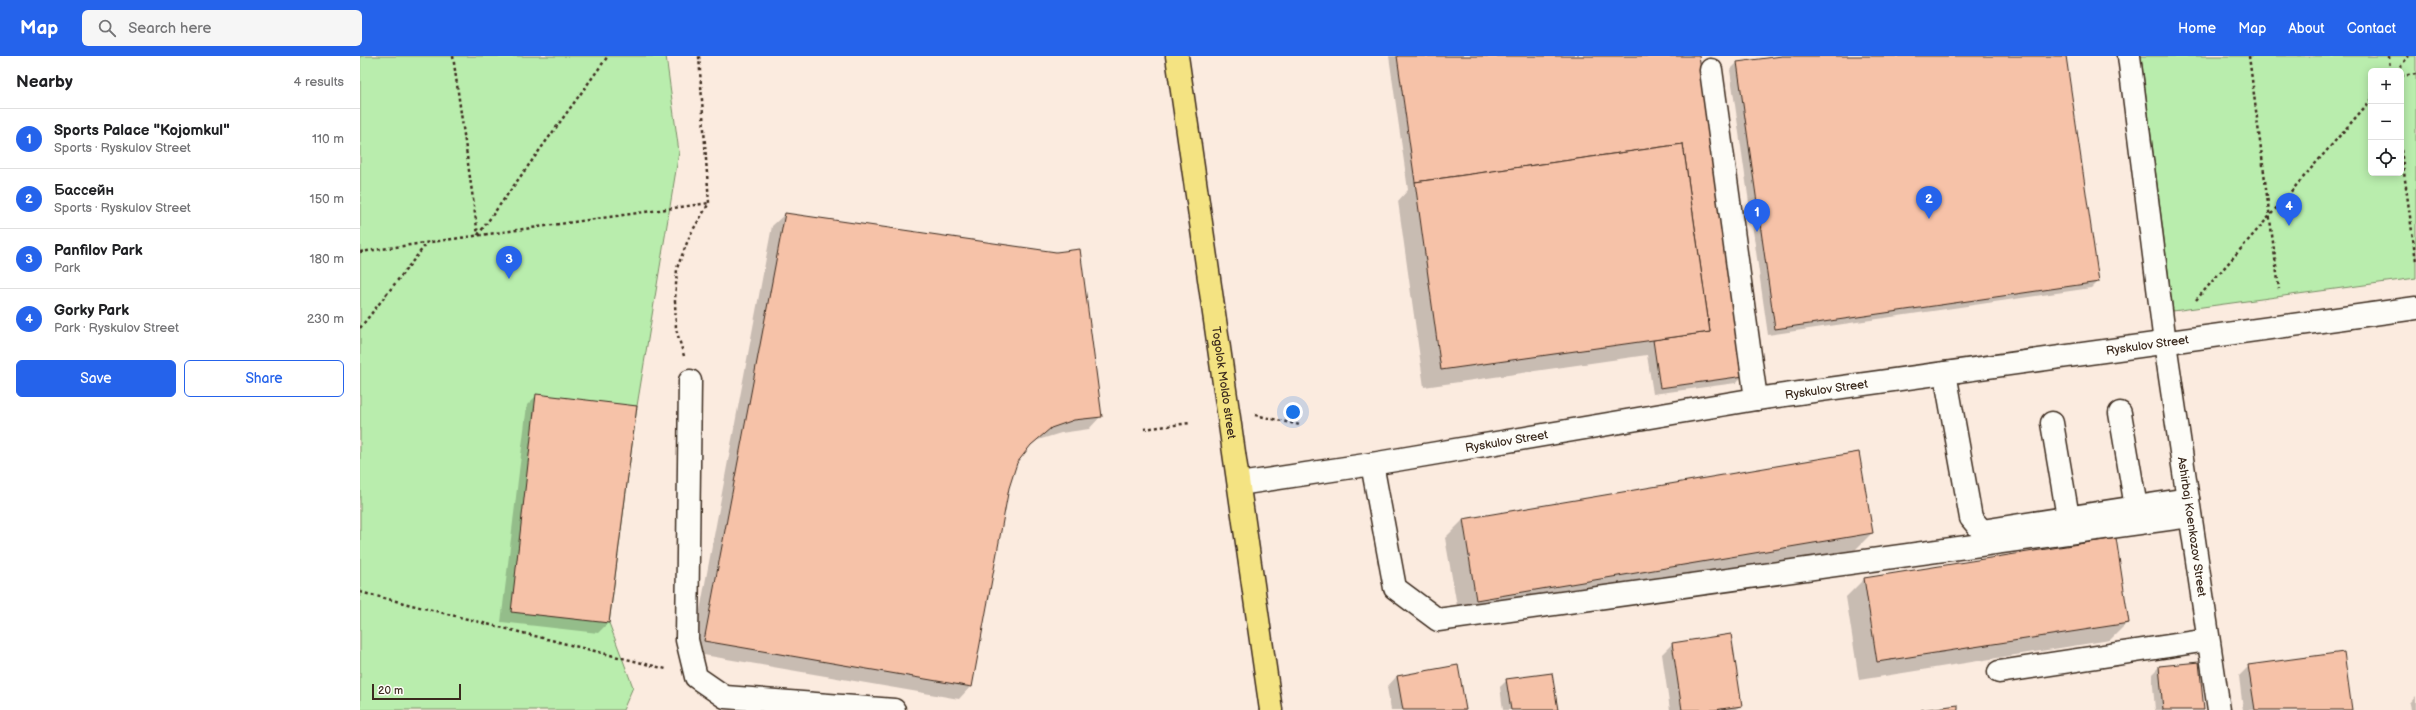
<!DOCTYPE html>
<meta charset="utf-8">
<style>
:root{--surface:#fff;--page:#f6f6f6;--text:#202124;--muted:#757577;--line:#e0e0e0;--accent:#2563eb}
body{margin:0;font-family:"Balsamiq Sans",sans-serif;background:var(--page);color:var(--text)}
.controls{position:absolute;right:12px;top:12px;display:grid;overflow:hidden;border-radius:6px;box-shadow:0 2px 10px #0003}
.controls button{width:36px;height:36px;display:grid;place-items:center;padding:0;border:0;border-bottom:1px solid var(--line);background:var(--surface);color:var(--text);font:20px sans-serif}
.scale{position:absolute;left:12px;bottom:10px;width:89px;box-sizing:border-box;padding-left:4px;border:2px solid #3b2a1e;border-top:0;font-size:11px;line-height:14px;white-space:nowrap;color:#3b2a1e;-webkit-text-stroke:3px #fdfcf7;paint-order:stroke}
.you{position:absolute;left:933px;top:356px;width:14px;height:14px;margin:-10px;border:3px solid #fff;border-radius:50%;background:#1a73e8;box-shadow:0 0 0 6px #1a73e833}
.badge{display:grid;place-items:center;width:26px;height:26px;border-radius:50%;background:var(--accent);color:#fff;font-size:13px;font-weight:700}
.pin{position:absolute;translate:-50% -33px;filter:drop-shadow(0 1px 2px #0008)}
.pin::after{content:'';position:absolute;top:21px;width:14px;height:12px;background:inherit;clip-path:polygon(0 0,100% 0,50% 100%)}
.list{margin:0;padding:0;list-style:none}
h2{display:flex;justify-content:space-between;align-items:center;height:52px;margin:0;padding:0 16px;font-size:17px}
h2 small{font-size:13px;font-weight:400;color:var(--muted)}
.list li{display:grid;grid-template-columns:26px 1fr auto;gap:12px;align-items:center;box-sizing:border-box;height:60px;padding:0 16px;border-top:1px solid var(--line)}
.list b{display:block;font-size:15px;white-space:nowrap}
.list p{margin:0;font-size:13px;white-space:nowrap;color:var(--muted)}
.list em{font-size:13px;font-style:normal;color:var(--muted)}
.actions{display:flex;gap:8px;padding:12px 16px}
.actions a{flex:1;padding:9px 0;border:1px solid var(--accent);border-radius:6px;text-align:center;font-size:14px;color:var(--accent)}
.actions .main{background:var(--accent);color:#fff}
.icon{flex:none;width:22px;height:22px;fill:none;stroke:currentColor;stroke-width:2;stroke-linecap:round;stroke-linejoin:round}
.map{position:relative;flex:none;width:2056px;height:654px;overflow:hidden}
header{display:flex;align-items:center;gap:24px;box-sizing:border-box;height:56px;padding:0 20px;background:var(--accent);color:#fff}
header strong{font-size:19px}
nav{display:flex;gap:22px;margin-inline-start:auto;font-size:14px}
.search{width:280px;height:36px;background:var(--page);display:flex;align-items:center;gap:10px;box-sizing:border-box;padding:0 14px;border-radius:6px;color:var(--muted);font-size:15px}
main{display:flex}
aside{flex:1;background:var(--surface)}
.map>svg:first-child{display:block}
.green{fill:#b9edad;stroke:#7a8c66;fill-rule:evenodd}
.shadow{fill:#0003}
.building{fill:#f6c2a8;stroke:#3b2a1e}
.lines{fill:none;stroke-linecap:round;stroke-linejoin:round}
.minor-casing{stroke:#3b2a1e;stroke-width:25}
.major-casing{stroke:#3b2a1e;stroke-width:25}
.path{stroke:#3b2a1e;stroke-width:2.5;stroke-dasharray:3 3;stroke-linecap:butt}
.minor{stroke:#fdfcf7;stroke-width:22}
.major{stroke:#f4e382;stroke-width:22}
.labels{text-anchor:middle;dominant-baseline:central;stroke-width:3;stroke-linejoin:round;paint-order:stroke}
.street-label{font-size:12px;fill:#3b2a1e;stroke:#fdfcf7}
</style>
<header>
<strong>Map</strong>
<div class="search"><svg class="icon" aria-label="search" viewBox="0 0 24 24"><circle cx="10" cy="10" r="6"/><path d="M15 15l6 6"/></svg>Search here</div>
<nav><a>Home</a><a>Map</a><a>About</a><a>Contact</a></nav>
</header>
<main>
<aside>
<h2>Nearby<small>4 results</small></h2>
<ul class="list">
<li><span class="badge">1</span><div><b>Sports Palace &quot;Kojomkul&quot;</b><p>Sports · Ryskulov Street</p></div><em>110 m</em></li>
<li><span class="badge">2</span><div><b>Бассейн</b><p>Sports · Ryskulov Street</p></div><em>150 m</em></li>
<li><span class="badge">3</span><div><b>Panfilov Park</b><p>Park</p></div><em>180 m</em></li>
<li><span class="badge">4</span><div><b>Gorky Park</b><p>Park · Ryskulov Street</p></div><em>230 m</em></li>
</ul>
<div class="actions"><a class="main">Save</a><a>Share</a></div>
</aside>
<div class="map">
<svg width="2056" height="654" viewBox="0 0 2056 654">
<rect width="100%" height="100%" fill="#fbebdf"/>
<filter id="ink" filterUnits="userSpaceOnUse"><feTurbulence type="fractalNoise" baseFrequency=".025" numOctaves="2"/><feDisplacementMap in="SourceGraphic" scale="8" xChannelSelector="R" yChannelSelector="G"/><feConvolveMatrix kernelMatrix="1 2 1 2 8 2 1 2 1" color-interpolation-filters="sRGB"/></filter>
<g filter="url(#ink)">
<g class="green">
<path d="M0 0H306L319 96 277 350 249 567 273 631 263 654H0Z"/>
<path d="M1781 0H2056V222L1813 255ZM2011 15H2041V117H2011Z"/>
</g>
<g class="shadow">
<path d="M1029 0H1338L1383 319 1376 327 1293 338 1287 299 1064 331 1038 145 1048 134Z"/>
<path d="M1429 0H1705L1738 225 1731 232 1408 279 1370 14 1377 7Z"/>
<path d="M425 158 741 360 729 373 701 377 678 384 665 394 656 406 648 432 611 630 599 643 332 597 412 170Z"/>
<path d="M177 339 248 567 238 577 141 566 167 349Z"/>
<path d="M1103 464 1512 477 1494 495 1099 561 1085 482Z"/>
<path d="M1755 483 1768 566 1750 584 1499 624 1486 541 1504 523Z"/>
<path d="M1312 588 1381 649 1376 654H1310L1302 598Z"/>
<path d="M1838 607 1843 654H1795L1792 618 1799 611Z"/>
<path d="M1889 610 1991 654H1883L1879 620Z"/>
<path d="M1037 620 1105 654H1031L1027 631Z"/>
<path d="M1147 624 1197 654H1143L1140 631Z"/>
<path d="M2056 640V654H2051L2050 647Z"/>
</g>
<g class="building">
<path d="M1037 0H1339L1384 320 1300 332 1293 284 1350 276 1323 88 1055 126Z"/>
<path d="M1422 0H1706L1739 226 1415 273 1377 6Z"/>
<path d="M1323 88 1350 276 1081 314 1055 126Z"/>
<path d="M425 157 696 196 720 193 742 361 714 364 691 372 671 389 657 407 649 432 612 631 344 585Z"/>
<path d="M176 338 277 350 249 567 151 556Z"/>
<path d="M1499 396 1513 477 1116 544 1103 463Z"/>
<path d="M1756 482 1769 567 1517 606 1504 522Z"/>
<path d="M1371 578 1382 650 1354 654H1322L1312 587Z"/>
<path d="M1984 596 1992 654H1895L1888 609Z"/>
<path d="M1839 606 1844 654H1803L1799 610Z"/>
<path d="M1098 609 1106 654H1043L1037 620Z"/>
<path d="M1192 617 1198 654H1151L1146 623Z"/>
<path d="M1598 649V654H1561Z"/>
</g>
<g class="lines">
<g class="minor-casing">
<g id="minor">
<path id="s1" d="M1769 0 1805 287 1859 654"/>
<path d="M1351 14 1396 343"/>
<path d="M1585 317 1611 462 1622 475 1828 443"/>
<path d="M330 325 327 584 336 621 365 641 534 654"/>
<path d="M1760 357 1776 451"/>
<path d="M1692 367 1708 461"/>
<path d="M1012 408 1035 532 1078 564 1830 460"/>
<path id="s2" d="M879 428 1012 408 1396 343 2056 252"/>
<path d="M1639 616 1848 584"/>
</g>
</g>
<g class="major-casing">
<g id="major">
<path id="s3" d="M817 0 911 654"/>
</g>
</g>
<g class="path">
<path d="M93 0 118 179"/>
<path d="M1889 0 1919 233"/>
<path d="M2029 0 2030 15"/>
<path d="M2036 15 2049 0"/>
<path d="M2041 20 2056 18"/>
<path d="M2041 94 2056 205"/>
<path d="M118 179 248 0"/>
<path d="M0 196 349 147"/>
<path d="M1836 244 2011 44"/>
<path d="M0 272 67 187"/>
<path d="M324 300 316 273 315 245 317 212 330 179 349 147 339 0"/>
<path d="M895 359 940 369"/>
<path d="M784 373 830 367"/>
<path d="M0 536 306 613"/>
</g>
<use href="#minor" class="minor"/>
<use href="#major" class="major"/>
</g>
</g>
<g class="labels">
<g class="street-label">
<text stroke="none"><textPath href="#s2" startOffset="919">Ryskulov Street</textPath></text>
<text stroke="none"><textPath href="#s3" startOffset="330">Togolok Moldo street</textPath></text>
<text stroke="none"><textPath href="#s2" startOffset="595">Ryskulov Street</textPath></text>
<text stroke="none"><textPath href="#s2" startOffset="271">Ryskulov Street</textPath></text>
<text stroke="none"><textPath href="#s1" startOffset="475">Ashirbaj Koenkozov Street</textPath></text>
</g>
</g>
</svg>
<div class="controls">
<button>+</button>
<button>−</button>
<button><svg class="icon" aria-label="locate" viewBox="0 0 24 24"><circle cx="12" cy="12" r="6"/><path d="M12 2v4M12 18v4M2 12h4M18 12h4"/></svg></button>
</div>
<div class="scale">20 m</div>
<div class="you"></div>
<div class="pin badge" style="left:1397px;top:176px">1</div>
<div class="pin badge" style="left:1569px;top:163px">2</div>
<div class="pin badge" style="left:149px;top:223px">3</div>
<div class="pin badge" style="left:1929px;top:170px">4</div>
</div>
</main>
